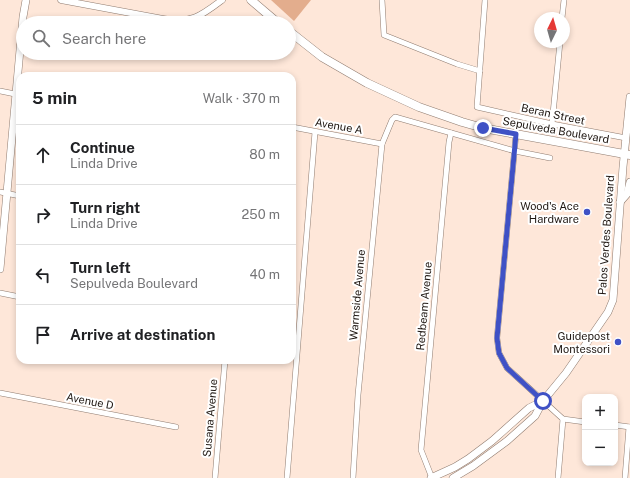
<!DOCTYPE html>
<meta charset="utf-8">
<style>
:root{--surface:#fff;--page:#f6f6f6;--text:#202124;--muted:#757577;--line:#e0e0e0}
body{margin:0;font-family:"Public Sans",sans-serif;background:var(--page);color:var(--text)}
.controls{position:absolute;right:12px;bottom:12px;display:grid;overflow:hidden;border-radius:8px;box-shadow:0 2px 6px #0003}
.controls button{width:36px;height:36px;display:grid;place-items:center;padding:0;border:0;border-bottom:1px solid var(--line);background:var(--surface);color:var(--text);font:20px sans-serif}
.compass{position:absolute;left:534px;top:12px;width:36px;height:36px;border-radius:50%;background:var(--surface);box-shadow:0 2px 6px #0003;rotate:5deg}
.stop{position:absolute;width:12px;height:12px;margin:-9px;border:3px solid #3f51c5;border-radius:50%;background:#fff}
.stop.end{background:#3f51c5;border-color:#fff;box-shadow:0 1px 4px #0008}
.list{margin:0;padding:0;list-style:none}
h2{display:flex;justify-content:space-between;align-items:center;height:52px;margin:0;padding:0 16px;font-size:17px}
h2 small{font-size:13px;font-weight:400;color:var(--muted)}
.list li{display:grid;grid-template-columns:26px 1fr auto;gap:12px;align-items:center;box-sizing:border-box;height:60px;padding:0 16px;border-top:1px solid var(--line)}
.list b{display:block;font-size:15px;white-space:nowrap}
.list p{margin:0;font-size:13px;white-space:nowrap;color:var(--muted)}
.list em{font-size:13px;font-style:normal;color:var(--muted)}
.icon{flex:none;width:22px;height:22px;fill:none;stroke:currentColor;stroke-width:2;stroke-linecap:round;stroke-linejoin:round}
.map{position:relative;flex:none;width:630px;height:478px;overflow:hidden}
.search{position:absolute;background:var(--surface);box-shadow:0 2px 6px #0003;left:16px;top:16px;width:280px;height:44px;display:flex;align-items:center;gap:10px;box-sizing:border-box;padding:0 14px;border-radius:22px;color:var(--muted);font-size:15px}
.panel{position:absolute;background:var(--surface);box-shadow:0 2px 6px #0003;left:16px;top:72px;width:280px;height:292px;border-radius:12px}
.map>svg:first-child{display:block}
.green{fill:#e3ad8d}
.lines{fill:none;stroke-linecap:round;stroke-linejoin:round}
.minor-casing{stroke:#907c70;stroke-width:6}
.tertiary-casing{stroke:#907c70;stroke-width:7}
.secondary-casing{stroke:#907c70;stroke-width:8}
.primary-casing{stroke:#907c70;stroke-width:9}
.minor{stroke:#fff;stroke-width:5}
.tertiary{stroke:#fff;stroke-width:6}
.secondary{stroke:#fff;stroke-width:7}
.primary{stroke:#fff;stroke-width:8}
.route{stroke:#3f51c5;stroke-width:5}
.poi-dot{fill:#3f51c5;stroke:#fff;stroke-width:1.5}
.labels{text-anchor:middle;dominant-baseline:central;stroke-width:4;stroke-linejoin:round;paint-order:stroke}
.street-label{font-size:11px;fill:#1f1712;stroke:#fff}
.poi-label{font-size:11px;fill:#1f1712;stroke:#fff;text-anchor:end}
</style>
<div class="map">
<svg width="630" height="478" viewBox="0 0 630 478">
<rect width="100%" height="100%" fill="#fee7d9"/>
<path class="green" d="M271 0H311L294 21Z"/>
<g class="lines">
<g class="minor-casing">
<g id="minor">
<path d="M382 0 384 35 457 64 480 71"/>
<path d="M485 0 477 107 552 124 626 138"/>
<path d="M562 18 564 0"/>
<path d="M0 91 20 95"/>
<path d="M552 124 560 42"/>
<path d="M292 127 382 144"/>
<path d="M516 134 497 338 499 353 507 368 563 419 558 478"/>
<path d="M0 192 20 196"/>
<path d="M0 293 20 297"/>
<path d="M0 393 176 427"/>
<path d="M563 419 585 422"/>
<path d="M615 425 630 427"/>
<path d="M215 478 225 360"/>
<path d="M287 478 315 132"/>
<path d="M353 478 358 395 382 144 392 120 395 117 515 151 550 158"/>
<path d="M432 478 421 450 449 142 451 133"/>
<path d="M625 478 629 427"/>
</g>
</g>
<g class="tertiary-casing">
<path id="tertiary" d="M61 0 163 19C191 24 201 16 222 0"/>
</g>
<g class="secondary-casing">
<g id="secondary">
<path d="M620 202 627 194 630 182"/>
<path d="M0 269 23 17 26 0"/>
<path d="M431 478 455 467 468 459 492 441 529 408 543 401"/>
<path d="M453 478 473 466 507 441 535 416 543 401 566 373 608 312 613 300 623 167 630 97"/>
</g>
</g>
<g class="primary-casing">
<g id="primary">
<path d="M251 0 265 12 278 23"/>
<path d="M289 31 322 57 367 83 419 107 462 122 483 128 630 155"/>
</g>
</g>
<use href="#minor" class="minor"/>
<use href="#tertiary" class="tertiary"/>
<use href="#secondary" class="secondary"/>
<use href="#primary" class="primary"/>
</g>
<g class="lines">
<path class="route" d="M483 128 516 134 497 338 499 353 507 368 543 401"/>
</g>
<g class="poi-dot">
<circle cx="587" cy="212" r="4"/>
<circle cx="618" cy="342" r="4"/>
</g>
<g class="labels">
<g class="street-label">
<text transform="translate(553 114) rotate(12)">Beran Street</text>
<text transform="translate(339 126) rotate(10)">Avenue A</text>
<text transform="translate(556 130) rotate(10)">Sepulveda Boulevard</text>
<text transform="translate(606 235) rotate(-86)">Palos Verdes Boulevard</text>
<text transform="translate(357 295) rotate(-85)">Warmside Avenue</text>
<text transform="translate(424 306) rotate(-85)">Redbeam Avenue</text>
<text transform="translate(90 401) rotate(11)">Avenue D</text>
<text transform="translate(210 418) rotate(-85)">Susana Avenue</text>
</g>
<g class="poi-label">
<text x="579" y="206">Wood's Ace<tspan x="579" dy="13">Hardware</tspan></text>
<text x="610" y="336">Guidepost<tspan x="610" dy="13">Montessori</tspan></text>
</g>
</g>
</svg>
<div class="controls">
<button>+</button>
<button>−</button>
</div>
<svg class="compass" viewBox="-18 -18 36 36"><path d="M0-13l5 13h-10z" fill="#e53935"/><path d="M0 13l5-13h-10z" fill="#757577"/></svg>
<div class="stop" style="left:543px;top:401px"></div>
<div class="stop end" style="left:483px;top:128px"></div>
<div class="search"><svg class="icon" aria-label="search" viewBox="0 0 24 24"><circle cx="10" cy="10" r="6"/><path d="M15 15l6 6"/></svg>Search here</div>
<section class="panel">
<h2>5 min<small>Walk · 370 m</small></h2>
<ul class="list">
<li><svg class="icon" aria-label="ahead" viewBox="0 0 24 24"><path d="M12 20V5M6 11l6-6 6 6"/></svg><div><b>Continue</b><p>Linda Drive</p></div><em>80 m</em></li>
<li><svg class="icon" aria-label="right" viewBox="0 0 24 24"><path d="M7 20v-9h11M14 6l5 5-5 5"/></svg><div><b>Turn right</b><p>Linda Drive</p></div><em>250 m</em></li>
<li><svg class="icon" aria-label="left" viewBox="0 0 24 24"><path d="M17 20v-9H6M10 6l-5 5 5 5"/></svg><div><b>Turn left</b><p>Sepulveda Boulevard</p></div><em>40 m</em></li>
<li><svg class="icon" aria-label="arrive" viewBox="0 0 24 24"><path d="M6 21V4h12l-3 4 3 4H6"/></svg><div><b>Arrive at destination</b></div></li>
</ul>
</section>
</div>
